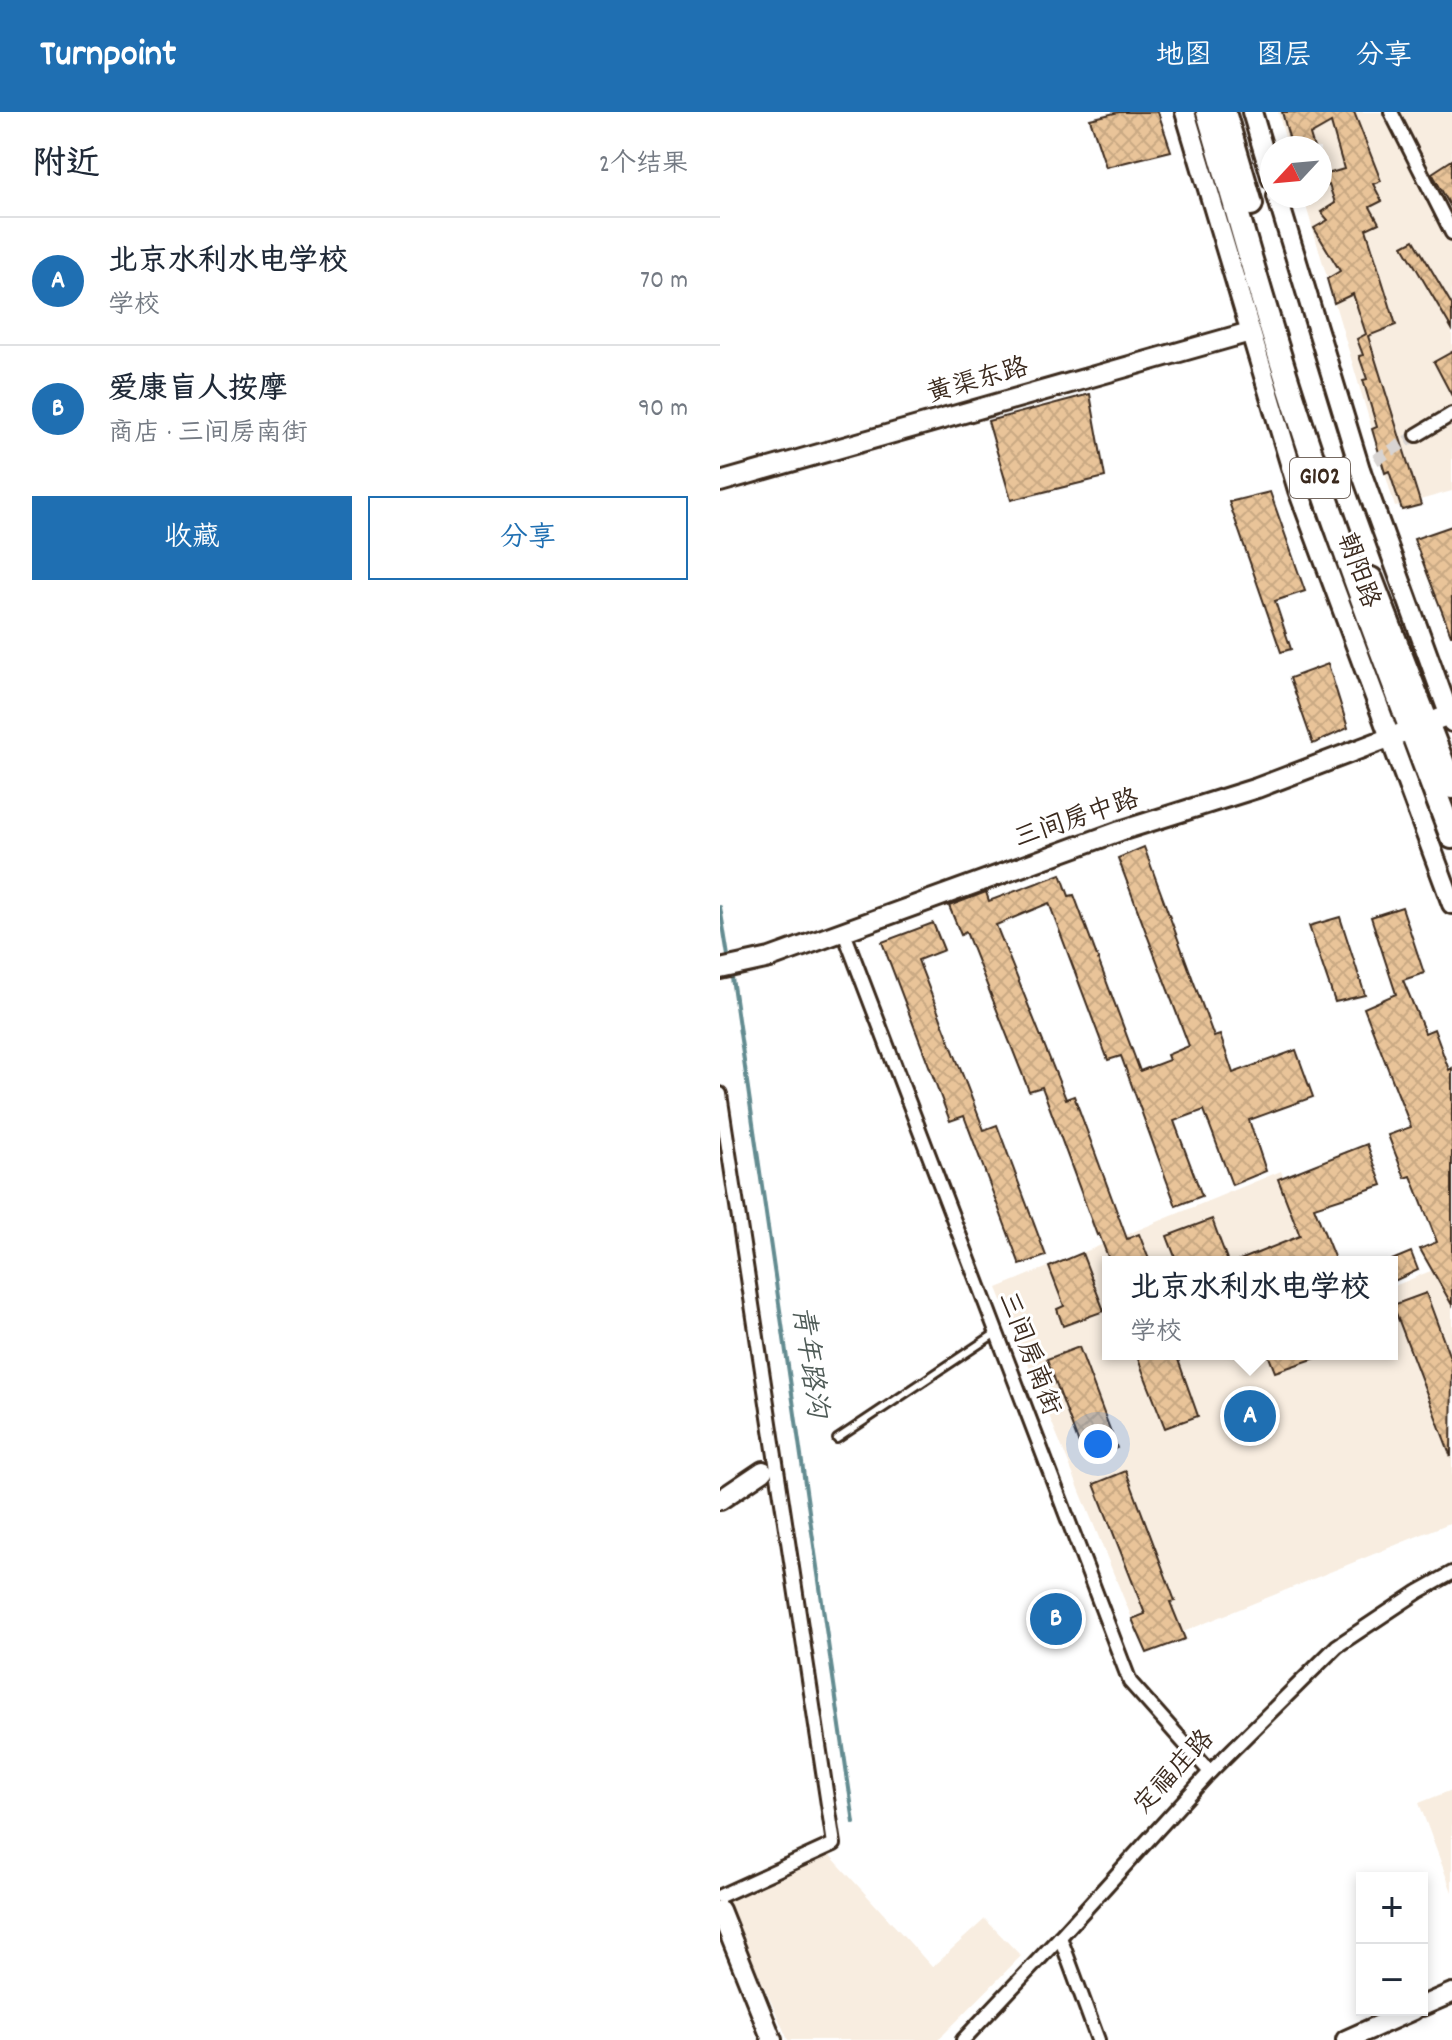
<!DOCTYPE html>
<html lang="zh">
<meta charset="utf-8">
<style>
:root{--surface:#fff;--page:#f2f2f3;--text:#1f2937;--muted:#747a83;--line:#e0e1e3;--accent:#1f6fb2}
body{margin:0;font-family:Dekko,"LXGW WenKai TC",sans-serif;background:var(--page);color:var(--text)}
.controls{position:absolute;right:24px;bottom:24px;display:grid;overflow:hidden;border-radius:0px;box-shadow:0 4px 12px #0003}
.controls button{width:72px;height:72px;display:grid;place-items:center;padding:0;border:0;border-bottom:2px solid var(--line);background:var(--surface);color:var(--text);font:40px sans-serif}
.compass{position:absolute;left:540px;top:24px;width:72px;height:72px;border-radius:50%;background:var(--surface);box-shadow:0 4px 12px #0003;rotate:244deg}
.you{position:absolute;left:378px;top:1332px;width:28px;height:28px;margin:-20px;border:6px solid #fff;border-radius:50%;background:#1a73e8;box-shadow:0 0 0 12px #1a73e833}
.badge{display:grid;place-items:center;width:52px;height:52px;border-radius:50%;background:var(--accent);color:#fff;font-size:26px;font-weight:700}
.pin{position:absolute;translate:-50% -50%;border:4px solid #fff;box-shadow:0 2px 8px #0006}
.popup{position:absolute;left:382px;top:1144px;width:296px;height:104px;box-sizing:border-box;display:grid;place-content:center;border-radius:0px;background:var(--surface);filter:drop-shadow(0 2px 6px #0005);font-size:26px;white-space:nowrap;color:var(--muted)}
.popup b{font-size:30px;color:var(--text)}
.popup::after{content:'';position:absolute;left:50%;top:100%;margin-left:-16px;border:16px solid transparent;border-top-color:var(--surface)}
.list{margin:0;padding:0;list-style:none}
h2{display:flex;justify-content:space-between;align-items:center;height:104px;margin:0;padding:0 32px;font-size:34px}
h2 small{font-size:26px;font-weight:400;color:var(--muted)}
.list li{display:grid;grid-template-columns:52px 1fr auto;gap:24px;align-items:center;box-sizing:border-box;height:128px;padding:0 32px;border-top:2px solid var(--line)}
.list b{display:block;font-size:30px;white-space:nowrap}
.list p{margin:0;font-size:26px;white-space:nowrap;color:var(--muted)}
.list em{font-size:26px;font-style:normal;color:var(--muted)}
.actions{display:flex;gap:16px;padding:24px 32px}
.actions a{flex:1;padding:18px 0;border:2px solid var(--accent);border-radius:0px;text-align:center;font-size:28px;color:var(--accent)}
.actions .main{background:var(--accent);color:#fff}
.map{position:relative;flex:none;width:732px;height:1928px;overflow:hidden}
header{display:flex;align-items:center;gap:48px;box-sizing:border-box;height:112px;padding:0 40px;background:var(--accent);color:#fff}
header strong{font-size:38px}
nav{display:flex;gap:44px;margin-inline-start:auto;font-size:28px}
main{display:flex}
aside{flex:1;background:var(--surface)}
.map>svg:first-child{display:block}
.built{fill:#f8ede0}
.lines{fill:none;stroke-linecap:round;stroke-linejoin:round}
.stream{stroke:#648c91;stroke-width:4}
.building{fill:url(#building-cross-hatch);stroke:#3b2a1e;stroke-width:2}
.street-tunnel{stroke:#d8d4d2;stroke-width:12;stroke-dasharray:12 6;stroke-linecap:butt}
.lane-casing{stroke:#3b2a1e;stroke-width:12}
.street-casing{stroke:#3b2a1e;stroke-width:18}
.secondary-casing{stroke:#3b2a1e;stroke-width:24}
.highway-casing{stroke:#3b2a1e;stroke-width:28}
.lane{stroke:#fff;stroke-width:6}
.street{stroke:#fff;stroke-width:12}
.secondary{stroke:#fff;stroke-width:18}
.highway{stroke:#fff;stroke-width:22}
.labels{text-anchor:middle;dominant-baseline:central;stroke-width:6;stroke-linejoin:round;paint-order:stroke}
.shield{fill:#fff;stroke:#766a62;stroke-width:2}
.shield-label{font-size:24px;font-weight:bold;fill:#3b2a1e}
.street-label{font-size:26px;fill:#3b2a1e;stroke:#fff}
.water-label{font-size:28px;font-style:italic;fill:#4f5b57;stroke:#fff}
</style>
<header>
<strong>Turnpoint</strong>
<nav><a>地图</a><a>图层</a><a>分享</a></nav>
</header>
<main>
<aside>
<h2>附近<small>2个结果</small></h2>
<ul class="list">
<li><span class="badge">A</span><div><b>北京水利水电学校</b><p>学校</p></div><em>70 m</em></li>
<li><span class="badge">B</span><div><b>爱康盲人按摩</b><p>商店 · 三间房南街</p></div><em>90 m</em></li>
</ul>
<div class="actions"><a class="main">收藏</a><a>分享</a></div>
</aside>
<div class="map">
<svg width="732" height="1928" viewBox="0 0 732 1928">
<defs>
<pattern id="building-cross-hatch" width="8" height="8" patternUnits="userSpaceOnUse" patternTransform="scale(2)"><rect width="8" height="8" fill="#e9c499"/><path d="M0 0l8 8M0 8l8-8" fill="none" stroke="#c9a983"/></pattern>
</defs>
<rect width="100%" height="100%" fill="#fff"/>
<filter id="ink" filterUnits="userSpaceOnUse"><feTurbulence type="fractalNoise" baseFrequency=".0125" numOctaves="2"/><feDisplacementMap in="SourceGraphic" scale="16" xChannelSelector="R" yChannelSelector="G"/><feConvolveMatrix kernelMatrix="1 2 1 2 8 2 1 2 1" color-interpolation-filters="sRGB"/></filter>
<g filter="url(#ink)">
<g class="built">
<path d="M558 0H732V379L675 395 583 84H600V36H568Z"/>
<path d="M561 1059 599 1150H388V1242H672V1175L732 1150V1410L424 1536 277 1176Z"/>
<path d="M732 1678V1780L699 1691Z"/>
<path d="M109 1742 212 1855 265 1807 301 1844 218 1928H68L6 1789Z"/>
</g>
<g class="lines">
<g class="stream">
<path d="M0 795 9 850"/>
<path d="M11 859 134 1711"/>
</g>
</g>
<g class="building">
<path d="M399 0H438L451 39 386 55 370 7Z"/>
<path d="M562 0H634L661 69 653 72 662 89 650 95 659 111 646 117 676 213 648 224 701 393 682 398 669 359 665 361 652 317 657 315 643 268 647 267 639 244 643 243 637 227 646 222 633 182 614 191 607 167 620 159 594 116 608 108 601 100 615 91 609 73 600 76V64L624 57 611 11 590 23 594 36H572Z"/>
<path d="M732 48V97L712 61Z"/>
<path d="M694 128 732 193V217L683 134Z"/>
<path d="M732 240V284L714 250Z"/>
<path d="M370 282 385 365 291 388 268 309Z"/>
<path d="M550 380 585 479 555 489 571 537 561 540 509 390Z"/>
<path d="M732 414V523H731L694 427Z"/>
<path d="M608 552 628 616 593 632 570 566Z"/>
<path d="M424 735 494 925 500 923 513 961 576 938 593 985 529 1008 546 1059 512 1073 484 998 454 1009 482 1084 456 1094 401 944 388 948 329 791 276 813 346 987 354 984 407 1127 419 1122 430 1150H390L379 1122 377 1123 322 975 309 979 246 820 241 823 229 794 266 780 269 789 341 762 349 784 354 783 420 959 449 948 447 943 469 934 398 746Z"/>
<path d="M682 795 704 861 683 868 705 921 714 917 729 958 732 956V1193L700 1137 717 1130 691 1064 685 1066 668 1023 691 1015 644 896 676 882 651 805Z"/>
<path d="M620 805 645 883 615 890 589 814Z"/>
<path d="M213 811 224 838 198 848 264 1018 277 1013 326 1144 300 1153 244 1004 230 1009 162 830Z"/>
<path d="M647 1032 662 1073 594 1095 616 1150H515L580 1124 558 1067Z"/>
<path d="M492 1107 508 1150H457L447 1124Z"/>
<path d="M691 1140 698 1158 672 1170V1148Z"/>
<path d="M362 1141 384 1199 343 1214 337 1197 344 1194 329 1155Z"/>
<path d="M706 1181 732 1251 731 1345 673 1193Z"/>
<path d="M359 1235 397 1336 365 1348 327 1247Z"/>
<path d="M416 1242H456L478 1304 445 1316Z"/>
<path d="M548 1242H601L602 1244 555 1260Z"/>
<path d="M406 1359 455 1489 450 1490 465 1527 427 1541 412 1507 425 1502 374 1372Z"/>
</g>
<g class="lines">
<path class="street-tunnel" d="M640 357 697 323"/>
<g class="lane-casing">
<path id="lane" d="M117 1327 276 1221"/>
</g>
<g class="street-casing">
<g id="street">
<path d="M671 0 732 121"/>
<path d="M697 323 732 302"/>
<path d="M123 818 410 1570 490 1660"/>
<path d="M0 982 114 1732 0 1784"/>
<path d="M340 1825 378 1928"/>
<path d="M243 1928 340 1825 490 1660 617 1534 698 1480 732 1461"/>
</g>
</g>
<g class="secondary-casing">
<g id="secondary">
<path d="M465 0 578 378 732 792"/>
<path d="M532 0 552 67"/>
<path d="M557 84 640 357 732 610"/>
<path d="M0 370 530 220"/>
<path d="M0 857 50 846 400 719 537 676 729 603"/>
<path d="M0 1388 43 1359"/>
<path d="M0 1798 52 1928"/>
<path d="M702 1894 732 1881"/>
<path d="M626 1928 693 1898"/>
</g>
</g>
<g class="highway-casing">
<g id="highway">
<path d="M488 0C515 91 540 183 569 274 617 426 675 575 732 725"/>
<path d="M504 0 531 92"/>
<path d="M651 467 732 675"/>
</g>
</g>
<use href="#lane" class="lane"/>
<use href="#street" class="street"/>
<use href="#secondary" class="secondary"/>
<use href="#highway" class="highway"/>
</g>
</g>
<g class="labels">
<rect class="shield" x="570" y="346" width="60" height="40" rx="6"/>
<g class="shield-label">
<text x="600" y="366">G102</text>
</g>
<g class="street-label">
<text transform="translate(258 270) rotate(-16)">黄渠东路</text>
<text transform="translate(637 459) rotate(70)">朝阳路</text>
<text transform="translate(357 708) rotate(-19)">三间房中路</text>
<text transform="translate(308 1242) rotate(69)">三间房南街</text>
<text transform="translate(455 1661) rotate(-47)">定福庄路</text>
</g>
<g class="water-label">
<text transform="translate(87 1250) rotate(82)">青年路沟</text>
</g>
</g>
</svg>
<div class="controls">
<button>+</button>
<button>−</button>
</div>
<svg class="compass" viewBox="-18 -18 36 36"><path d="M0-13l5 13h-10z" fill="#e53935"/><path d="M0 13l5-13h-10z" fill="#747a83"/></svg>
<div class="you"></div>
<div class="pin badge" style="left:530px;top:1304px">A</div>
<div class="popup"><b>北京水利水电学校</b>学校</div>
<div class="pin badge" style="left:336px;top:1507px">B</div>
</div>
</main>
